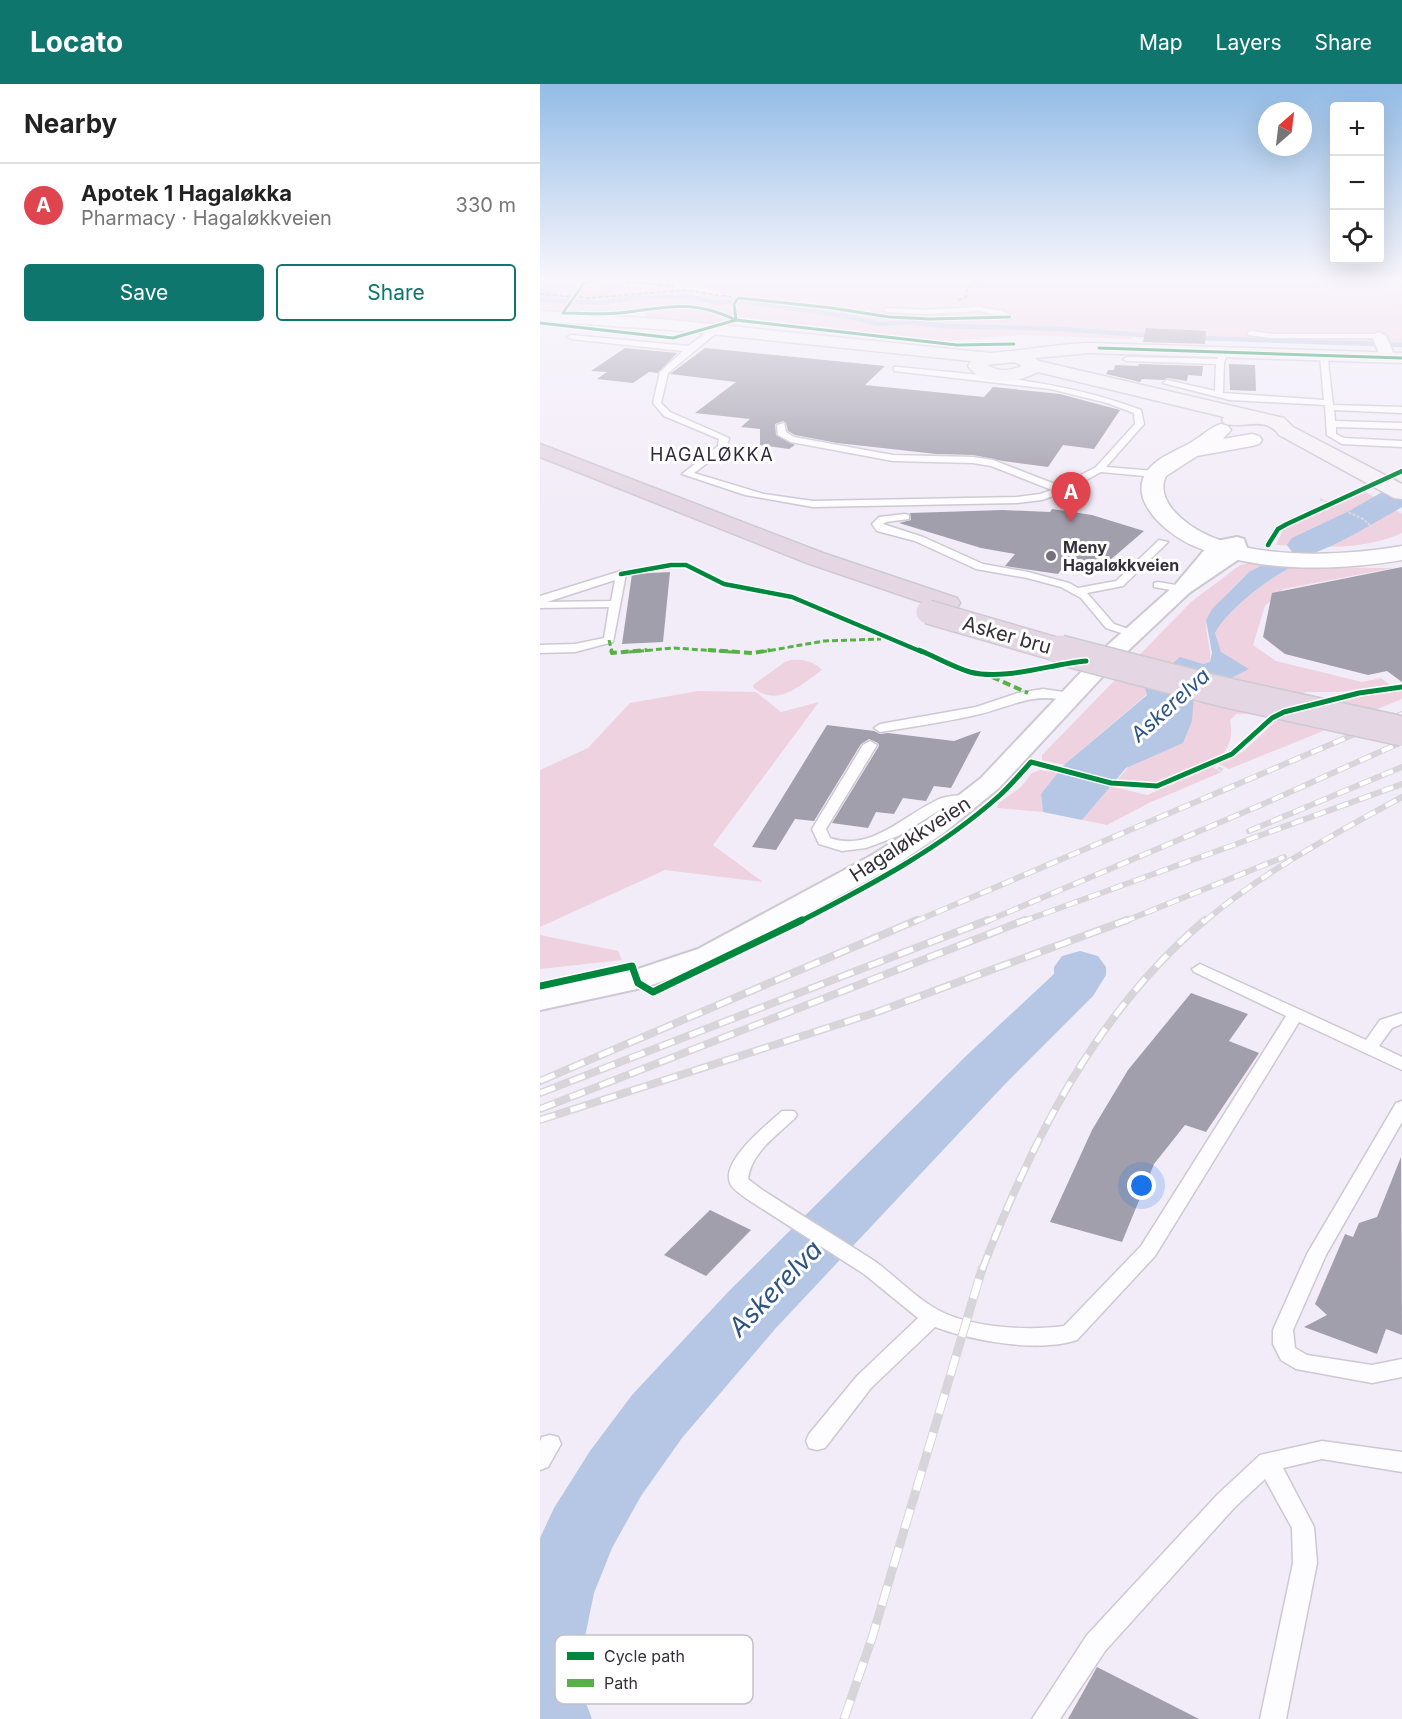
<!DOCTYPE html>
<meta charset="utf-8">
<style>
:root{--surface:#fff;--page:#f2f2f2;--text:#222;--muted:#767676;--line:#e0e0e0;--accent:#0f766e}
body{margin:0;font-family:Inter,sans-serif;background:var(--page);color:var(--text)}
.controls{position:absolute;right:18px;top:18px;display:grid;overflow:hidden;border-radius:6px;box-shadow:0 6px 24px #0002}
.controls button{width:54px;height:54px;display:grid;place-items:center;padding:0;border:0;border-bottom:2px solid var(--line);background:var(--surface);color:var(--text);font:30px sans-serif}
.compass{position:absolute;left:718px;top:18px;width:54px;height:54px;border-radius:50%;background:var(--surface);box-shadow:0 6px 24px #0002;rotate:28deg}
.you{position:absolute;left:602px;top:1102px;width:21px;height:21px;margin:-15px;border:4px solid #fff;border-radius:50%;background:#1a73e8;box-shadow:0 0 0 9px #1a73e833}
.badge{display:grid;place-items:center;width:39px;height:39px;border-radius:50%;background:var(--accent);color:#fff;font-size:20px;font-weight:700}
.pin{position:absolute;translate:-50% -50px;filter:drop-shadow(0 2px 3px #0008)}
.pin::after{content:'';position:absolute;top:32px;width:21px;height:18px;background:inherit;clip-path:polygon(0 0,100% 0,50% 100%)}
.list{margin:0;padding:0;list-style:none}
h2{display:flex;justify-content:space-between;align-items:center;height:78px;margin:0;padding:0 24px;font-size:26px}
h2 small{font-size:20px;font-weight:400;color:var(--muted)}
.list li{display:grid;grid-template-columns:39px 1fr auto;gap:18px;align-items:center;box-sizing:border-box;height:84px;padding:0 24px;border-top:2px solid var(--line)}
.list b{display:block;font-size:22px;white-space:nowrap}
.list p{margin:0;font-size:20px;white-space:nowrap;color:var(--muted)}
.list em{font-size:20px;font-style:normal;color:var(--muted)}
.actions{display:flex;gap:12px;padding:18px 24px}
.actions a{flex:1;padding:14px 0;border:2px solid var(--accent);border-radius:6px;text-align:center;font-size:21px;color:var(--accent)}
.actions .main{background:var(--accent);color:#fff}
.icon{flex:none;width:33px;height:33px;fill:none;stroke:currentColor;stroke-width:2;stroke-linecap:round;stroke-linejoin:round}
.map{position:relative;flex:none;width:862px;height:1635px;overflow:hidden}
header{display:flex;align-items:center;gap:36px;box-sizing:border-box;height:84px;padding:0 30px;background:var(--accent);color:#fff}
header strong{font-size:28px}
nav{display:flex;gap:33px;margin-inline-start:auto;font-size:21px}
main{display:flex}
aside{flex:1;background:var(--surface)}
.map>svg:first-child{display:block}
.green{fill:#efd2e0;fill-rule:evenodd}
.water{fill:#b5c7e4}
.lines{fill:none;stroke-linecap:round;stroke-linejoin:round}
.stream{stroke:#b5c7e4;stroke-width:4.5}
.river{fill:#b5c7e4;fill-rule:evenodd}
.building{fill:#a19fac}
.service-casing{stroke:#cdc8d2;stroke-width:3}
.minor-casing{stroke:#cdc8d2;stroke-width:4}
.tertiary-casing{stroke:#cdc8d2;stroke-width:3}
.secondary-casing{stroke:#cdc8d2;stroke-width:3}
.motorway-casing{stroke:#cecad1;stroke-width:3}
.path-far1{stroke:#dbd9de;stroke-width:2;stroke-dasharray:3 1.5;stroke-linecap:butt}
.path{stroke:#dbd9de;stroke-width:3;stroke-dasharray:5 3;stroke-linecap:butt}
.service{fill:#fdfcfe;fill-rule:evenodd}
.minor{fill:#fdfcfe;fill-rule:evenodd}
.tertiary{fill:#fdfcfe;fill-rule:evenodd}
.secondary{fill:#f5f1f6;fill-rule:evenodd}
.motorway{fill:#e4d7e3;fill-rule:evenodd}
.rail-far2-casing{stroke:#d7d5d9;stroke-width:6}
.rail-far1-casing{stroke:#d7d5d9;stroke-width:8}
.rail-casing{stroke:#d7d5d9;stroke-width:9}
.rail-far2{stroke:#fff;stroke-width:4;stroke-dasharray:12;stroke-linecap:butt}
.rail-far1{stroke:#fff;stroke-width:5;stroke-dasharray:16;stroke-linecap:butt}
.rail{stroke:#fff;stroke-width:7;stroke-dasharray:20;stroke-linecap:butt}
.motorway-bridge-far1-casing{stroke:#cecad1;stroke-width:26;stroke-linecap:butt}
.motorway-bridge-casing{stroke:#cecad1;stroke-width:32;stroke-linecap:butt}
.motorway-bridge-far1{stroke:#e4d7e3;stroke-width:23}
.motorway-bridge{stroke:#e4d7e3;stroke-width:29}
.quiet-far2{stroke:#56b246;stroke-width:2;stroke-dasharray:4.5 2;stroke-linecap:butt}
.quiet-far1{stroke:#56b246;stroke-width:3;stroke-dasharray:6 3;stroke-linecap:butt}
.quiet{stroke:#56b246;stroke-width:4;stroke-dasharray:8 4;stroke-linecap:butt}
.cycleway-far3-casing{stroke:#fff;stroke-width:5}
.cycleway-far2-casing{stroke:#fff;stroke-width:7}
.cycleway-far1-casing{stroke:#fff;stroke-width:8}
.cycleway-casing{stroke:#fff;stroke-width:10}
.cycleway-far3{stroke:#00873e;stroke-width:3}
.cycleway-far2{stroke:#00873e;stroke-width:4.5}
.cycleway-far1{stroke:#00873e;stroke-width:5}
.cycleway{stroke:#00873e;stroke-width:7}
.poi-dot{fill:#76717c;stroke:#fff;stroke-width:2}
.labels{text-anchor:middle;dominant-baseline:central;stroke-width:6;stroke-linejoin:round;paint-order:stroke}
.far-poi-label{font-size:16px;font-weight:bold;fill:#342f39;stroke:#fff;text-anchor:start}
.far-neighbourhood-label{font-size:18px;letter-spacing:1.5px;fill:#31283a;stroke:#fff}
.street-label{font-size:20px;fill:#342f39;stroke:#fff}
.water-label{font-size:21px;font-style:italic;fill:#2d5483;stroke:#fff}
.near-water-label{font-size:26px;font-style:italic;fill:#2d5483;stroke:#fff}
.key{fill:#fff;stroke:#c2c1c4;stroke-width:1.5}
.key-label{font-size:16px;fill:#342f39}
</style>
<header>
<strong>Locato</strong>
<nav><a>Map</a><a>Layers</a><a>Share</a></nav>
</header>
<main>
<aside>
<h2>Nearby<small></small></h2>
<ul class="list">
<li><span class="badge" style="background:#e0444e">A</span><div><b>Apotek 1 Hagaløkka</b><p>Pharmacy · Hagaløkkveien</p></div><em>330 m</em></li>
</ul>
<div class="actions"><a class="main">Save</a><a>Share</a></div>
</aside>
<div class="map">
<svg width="862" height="1635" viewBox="0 0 862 1635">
<rect width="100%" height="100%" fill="#f2ecf8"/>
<g class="green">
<path d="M0 195H862V263L593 252 592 247 591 255 477 251 408 257 206 234 170 241 106 233 104 228 98 225 68 228H0ZM123 198 161 200 166 206C211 218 257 214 301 225L193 215 142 204 40 200Z"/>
<path d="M826 408 862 430V449C823 467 777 463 736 461L743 446Z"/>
<path d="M712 479 724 480C718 483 712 486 707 490 700 496 668 528 667 536 664 550 672 564 670 578L663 580 607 610 524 681 502 676V671L651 518 700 481Z"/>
<path d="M752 483 853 484 743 505 725 522 713 561 736 577 822 598 841 594 850 601H859L798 608H766L745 615 725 629 696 630 690 636C693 649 691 661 681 672L614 699H595L578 695 592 679 610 672 653 624 654 613 708 585 681 569 675 549C687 527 729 493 752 483Z"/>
<path d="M251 576C263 575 274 577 282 586 262 600 238 624 214 604L213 601 245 578Z"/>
<path d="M862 606V615L689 685 679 680 704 667 740 633 817 612Z"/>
<path d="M158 607 216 608 241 628 279 618 173 761 223 798 125 786 0 843V686L48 664 90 619Z"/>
<path d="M672 683 682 688 611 718 567 741 542 736 570 702 607 711Z"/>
<path d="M500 686 519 689 501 710 503 728 457 724 459 719 481 703 492 689Z"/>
<path d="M0 851 78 867 82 876 0 885Z"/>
</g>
<path class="water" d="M724 480 752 483C728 494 687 527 675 549L681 568 709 585 654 613 652 637 643 659 586 684 542 736 503 728 501 710 524 681 607 611 605 604 640 573 663 580 670 578 672 569 666 536 672 525 709 488Z"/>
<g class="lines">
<g class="stream">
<path d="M0 207 12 210 2 215"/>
<path d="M0 216 59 219 98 213 149 212 173 218H208L305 232 340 240 370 238 404 242 523 245 614 252"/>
<path d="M656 254 862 261"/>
</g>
<g class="river">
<path d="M862 400V423C843 434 785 469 765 471 761 471 756 469 752 468L747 461 752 454 809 427 851 403Z"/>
<path d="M540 867 558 872 566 883V891L553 912 466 999 235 1245 142 1354 101 1412 72 1464 54 1509 41 1572 34 1587 52 1635H0V1454L14 1424 50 1367 92 1311 188 1208 426 972 514 890V883L522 872Z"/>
</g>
</g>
<g class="building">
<path d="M606 244 666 247 665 260 603 258Z"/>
<path d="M85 264 137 269 118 289 109 288 93 299 57 295 67 288 51 287Z"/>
<path d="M165 264 345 282 325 301 444 313 453 303 520 310 580 326 554 365 523 361 508 383 463 377 433 371 396 370 297 359 255 351 248 347 246 339 243 337 235 340 236 351 255 361 249 365 220 361V345L201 343 210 335 155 329 196 298 130 290Z"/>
<path d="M599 280 663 282 662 292 648 291 647 297 628 294 623 296 602 295 600 298 566 290 568 286H574L575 281 598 282Z"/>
<path d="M689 280 715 281 716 307 690 306Z"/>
<path d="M512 425 552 431 604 447 562 483 527 478 518 490 465 482 475 470 441 464 359 439 371 436 370 429 463 426 510 428Z"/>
<path d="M862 483V598L847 587 828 591 745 570 723 553 732 509Z"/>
<path d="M130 488 123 558 82 560 92 490Z"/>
<path d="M287 641 334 647 340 650 348 649 414 657 441 647 411 704 394 702 386 717 363 714 354 730 336 728 328 744 292 739 339 662 338 659 329 655 321 660 274 737 255 735 236 766 212 763Z"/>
<path d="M651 909 708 930 689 957 719 969 666 1048 645 1041 614 1080 582 1158 510 1138 552 1046 588 986Z"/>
<path d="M861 1073 862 1251 846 1245 837 1270 764 1243 787 1231 775 1220 805 1150 813 1153 819 1139 837 1133Z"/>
<path d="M170 1126 211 1146 166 1192 124 1171Z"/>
<path d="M557 1583 659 1635H528Z"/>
</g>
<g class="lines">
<g class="service-casing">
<g id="service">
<path d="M439 223 462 227 474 233 470 235 439 227 385 230 347 228 343 226 347 224 385 226Z"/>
<path d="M174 243 181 245 128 289 121 319 130 328 189 354 186 365 154 389 224 410 273 417 477 413 500 410 512 406 451 382 433 379 353 377 251 358 238 351 237 341 244 339 246 348 254 353 353 371 433 373 453 376 520 402 556 383 595 340 594 329 567 319 511 305 354 287V283H357C440 291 522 296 601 326L604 340 566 383 615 387 620 390 615 393 561 388 524 408 502 416 477 419 273 423 205 411 142 390 178 362 179 355 124 332 113 319 120 288 143 267 31 255 27 253 31 251 148 262Z"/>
<path d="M711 247 733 250H839L843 252 839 254H733L708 251 707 249Z"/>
<path d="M680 269 687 271 684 278 683 309 784 316 780 271 787 269 793 321 862 323V329L794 326 795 337 862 339V345L796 343V350L804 354 862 357V363L802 360 787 351 785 321 690 316 623 299 627 296 675 307 676 280 587 277 583 275 587 273 677 275Z"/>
<path d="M365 430 369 431V435L346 438 343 440 383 453 443 480 488 488 529 499 538 504 576 497 619 456 628 458 583 502 547 509 574 540 597 548 599 550 593 553 566 544 541 514 521 503 487 494 436 485 375 457 337 447 332 440 339 433Z"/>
<path d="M81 487 86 490 73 558 35 568 0 569V561L35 560 64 554 69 523 0 524V512ZM75 496 71 517 7 518Z"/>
<path d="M618 498 642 502 648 505 642 508 614 503V499Z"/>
<path d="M503 605 531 609 537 613 531 617C490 608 474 622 436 631 405 638 372 643 340 648L334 644 340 640 436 623 478 609Z"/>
<path d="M330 657 337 661 286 745 290 754C331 768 363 732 397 716 406 711 431 709 438 716L431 720 406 722 358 752 326 764 302 767 279 760 272 745 323 661Z"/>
<path d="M660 880 826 956 840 936 862 929V940L852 944 839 962 862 973V986L759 938 615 1172 537 1256C498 1269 433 1257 395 1243L331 1304 285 1364 277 1366 269 1364 266 1357 269 1350 317 1292 378 1234 324 1190 207 1115C202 1111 192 1105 190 1099 181 1076 228 1040 242 1027H254L257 1031 254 1035C236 1052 211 1069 208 1095L221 1105C258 1129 296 1152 333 1176 356 1192 374 1213 398 1226 431 1244 488 1247 524 1242L601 1162 746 932 654 888 652 885Z"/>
<path d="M862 1017V1038L786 1171 753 1246 755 1264 767 1271 832 1281 862 1275V1293L832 1299 756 1285 741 1276 733 1260V1246L767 1170 856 1019Z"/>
<path d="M10 1351 18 1353 21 1360 8 1383 0 1386V1357L2 1353Z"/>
<path d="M782 1357 862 1368V1388L782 1375 743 1384 774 1443 777 1479 746 1635H720L753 1479 752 1444 725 1395 694 1424 565 1567 520 1635H492L547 1551 678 1410 720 1371Z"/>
</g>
</g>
<g class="minor-casing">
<g id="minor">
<path d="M839 248 846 252 855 273 852 276H842L832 252Z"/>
<path d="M697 453 704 455 708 467 705 471 649 509 576 578 459 704 405 748 354 782 180 877 106 903 0 926V906L89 888 158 865 334 770 387 736 441 694 560 568 635 501 671 458Z"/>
</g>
</g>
<g class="tertiary-casing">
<path id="tertiary" d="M681 340 688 342 691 346 683 355 712 350 719 352 722 356 719 360 712 362 657 372 626 392C620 404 625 416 633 426 680 480 797 473 862 462V476C795 487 717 489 654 462 629 452 585 416 608 386 618 373 636 367 650 359 661 353 670 343 681 340Z"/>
</g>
<g class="secondary-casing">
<path id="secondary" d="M0 227 131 236 450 269C483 267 516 260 549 259L862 269V279L549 269 495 274 499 277 744 334 753 343 862 400V415L854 414 739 351C725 331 704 345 685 340L682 336 684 333 498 288C478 299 443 304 428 282L431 277 131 246 0 237ZM474 278 482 282C471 287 458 288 447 281Z"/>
</g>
<g class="motorway-casing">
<path id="motorway" d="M0 360 283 469 417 514 420 519 417 524 408 526 399 524 267 479 0 373Z"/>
</g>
<g class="path-far1">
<path d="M44 199 131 197 160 199 174 195"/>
<path d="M835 218 862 221"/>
<path d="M780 415 823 435 841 451"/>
</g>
<path class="path" d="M671 680 685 687"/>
<use href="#service" class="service"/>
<use href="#minor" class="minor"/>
<use href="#tertiary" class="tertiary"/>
<use href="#secondary" class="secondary"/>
<use href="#motorway" class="motorway"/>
<g class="rail-far2-casing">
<g id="rail-far2">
<path d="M709 747 862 683"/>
<path d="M374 838 862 630"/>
<path d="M445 838 721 721 862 658"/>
<path d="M481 838 862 700"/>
<path d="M583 838 744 773"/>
<path d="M664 838C724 787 793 751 862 713"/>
</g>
</g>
<g class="rail-far1-casing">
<g id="rail-far1">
<path d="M0 997 377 836"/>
<path d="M0 1009 448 836"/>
<path d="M0 1025 485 836"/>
<path d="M0 1036 337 928 587 836"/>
<path d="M442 1186C492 1056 556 928 665 836"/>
</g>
</g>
<g class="rail-casing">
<path id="rail" d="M304 1635 332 1554 442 1185"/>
</g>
<use href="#rail-far2" class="rail-far2"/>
<use href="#rail-far1" class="rail-far1"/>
<use href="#rail" class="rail"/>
<g class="motorway-bridge-far1-casing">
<path id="motorway-bridge-far1" d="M388 528 526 568"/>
</g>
<g class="motorway-bridge-casing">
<path id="motorway-bridge" d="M520 566 683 608 862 647"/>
</g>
<use href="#motorway-bridge-far1" class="motorway-bridge-far1"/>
<use href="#motorway-bridge" class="motorway-bridge"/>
<g class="quiet-far2">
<path d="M86 198 134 202"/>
<path d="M44 199 59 195"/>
<path d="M0 210 50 214 145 206 198 214"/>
<path d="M418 216 426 213 427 205 438 195"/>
</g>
<g class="quiet-far1">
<path d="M69 556 72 568"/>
<path d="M89 568 134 564 192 568"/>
<path d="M221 568 284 557 341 555"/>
</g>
<g class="quiet">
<path d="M71 566 72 569 107 566"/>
<path d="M168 566 213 569 230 566"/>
<path d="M452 593 488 609"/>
</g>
<g class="cycleway-far3-casing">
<g id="cycleway-far3">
<path d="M44 199 23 229C42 229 60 231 79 229 127 224 149 214 196 236L417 261 474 260"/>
<path d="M196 236 194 220 198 214 292 224 349 233 390 235 470 233"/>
<path d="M0 239 133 254 196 236"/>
<path d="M559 264 862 274"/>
</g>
</g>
<g class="cycleway-far2-casing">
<g id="cycleway-far2">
<path d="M728 461 738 445 747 440 862 387"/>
<path d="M81 490 131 481H146L184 500 252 513 382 568"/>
</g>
</g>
<g class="cycleway-far1-casing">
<g id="cycleway-far1">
<path d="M379 566C396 573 413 583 430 588 464 597 511 580 546 577"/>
<path d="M259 838C329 802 401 764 459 712 470 702 481 689 491 678L571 699 617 702 692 670 732 634 744 628 819 609 862 603"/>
</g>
</g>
<g class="cycleway-casing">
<path id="cycleway" d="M0 902 92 882 98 899 113 908 262 836"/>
</g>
<use href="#cycleway-far3" class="cycleway-far3"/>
<use href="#cycleway-far2" class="cycleway-far2"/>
<use href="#cycleway-far1" class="cycleway-far1"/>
<use href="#cycleway" class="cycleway"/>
</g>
<linearGradient id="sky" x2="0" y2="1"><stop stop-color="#93bce6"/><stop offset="0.46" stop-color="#f9f6fc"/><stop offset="1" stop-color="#f9f6fc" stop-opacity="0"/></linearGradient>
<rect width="862" height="423" fill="url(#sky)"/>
<circle class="poi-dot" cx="511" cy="472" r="6"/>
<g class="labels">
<g class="far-poi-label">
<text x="523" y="463">Meny<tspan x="523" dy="18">Hagaløkkveien</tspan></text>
</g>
<g class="far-neighbourhood-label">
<text x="172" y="370">HAGALØKKA</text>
</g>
<g class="street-label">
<text transform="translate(467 551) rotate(16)">Asker bru</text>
<text transform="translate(370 755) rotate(-33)">Hagaløkkveien</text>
</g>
<g class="water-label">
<text transform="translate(630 621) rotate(-42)">Askerelva</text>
</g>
<g class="near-water-label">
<text transform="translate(235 1204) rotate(-46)">Askerelva</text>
</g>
</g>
<rect x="15" y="1551" width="198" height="69" rx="9" class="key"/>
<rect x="27" y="1568" width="27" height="8" fill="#00873e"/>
<rect x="27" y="1595" width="27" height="8" fill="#56b246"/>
<g class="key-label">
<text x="64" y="1578">Cycle path</text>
<text x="64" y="1605">Path</text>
</g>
</svg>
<div class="controls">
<button>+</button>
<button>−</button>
<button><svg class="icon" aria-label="locate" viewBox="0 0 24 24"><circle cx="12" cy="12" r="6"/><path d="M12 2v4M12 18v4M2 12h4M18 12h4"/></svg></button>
</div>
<svg class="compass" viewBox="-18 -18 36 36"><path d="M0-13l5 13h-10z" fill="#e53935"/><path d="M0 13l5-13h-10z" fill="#767676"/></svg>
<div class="you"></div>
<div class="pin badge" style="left:531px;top:438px;background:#e0444e">A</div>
</div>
</main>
